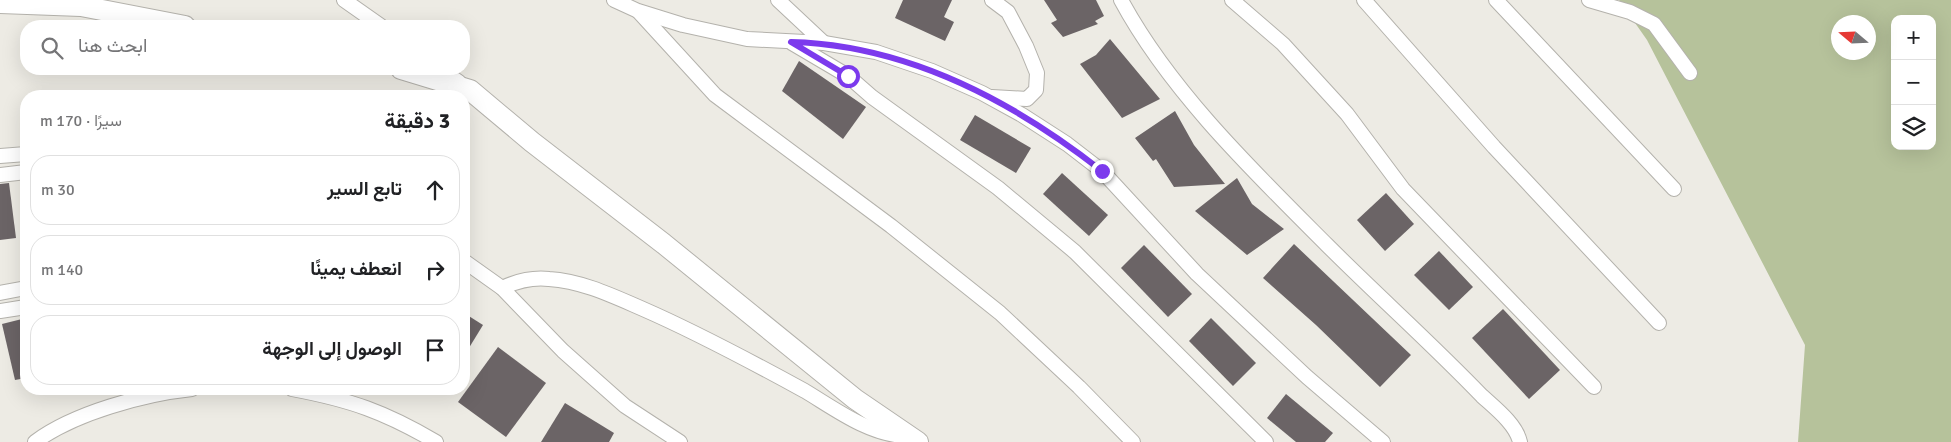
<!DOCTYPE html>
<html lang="ar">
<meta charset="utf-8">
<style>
:root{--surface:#fff;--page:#f2f2f2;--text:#202124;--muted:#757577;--line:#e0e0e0}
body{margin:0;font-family:Signika,Vazirmatn,sans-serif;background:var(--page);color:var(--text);direction:rtl}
.controls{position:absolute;right:15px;top:15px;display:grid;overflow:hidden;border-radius:10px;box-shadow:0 5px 20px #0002}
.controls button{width:45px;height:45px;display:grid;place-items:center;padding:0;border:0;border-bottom:1px solid var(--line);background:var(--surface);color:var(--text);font:25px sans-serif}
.compass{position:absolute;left:1831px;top:15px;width:45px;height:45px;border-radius:50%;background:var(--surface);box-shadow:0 5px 20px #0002;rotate:289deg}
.stop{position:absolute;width:15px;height:15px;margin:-11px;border:4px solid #7c3aed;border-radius:50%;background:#fff}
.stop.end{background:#7c3aed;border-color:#fff;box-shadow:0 1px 5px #0008}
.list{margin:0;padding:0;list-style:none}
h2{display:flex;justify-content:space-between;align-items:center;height:65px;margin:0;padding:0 20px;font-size:21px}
h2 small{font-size:16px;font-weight:400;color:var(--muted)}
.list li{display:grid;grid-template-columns:32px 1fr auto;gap:15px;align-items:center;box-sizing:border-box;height:70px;margin:0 10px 10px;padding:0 10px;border:1px solid var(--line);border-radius:20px}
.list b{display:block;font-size:19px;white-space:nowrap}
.list em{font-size:16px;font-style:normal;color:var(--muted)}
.icon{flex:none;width:28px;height:28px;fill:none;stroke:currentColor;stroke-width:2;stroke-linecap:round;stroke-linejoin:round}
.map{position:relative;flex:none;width:1951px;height:442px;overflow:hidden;direction:ltr}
.search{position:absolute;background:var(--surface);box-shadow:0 5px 20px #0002;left:20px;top:20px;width:450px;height:55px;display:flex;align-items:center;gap:12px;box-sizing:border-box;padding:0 18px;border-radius:20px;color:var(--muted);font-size:19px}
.panel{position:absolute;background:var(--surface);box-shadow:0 5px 20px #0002;left:20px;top:90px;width:450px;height:305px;border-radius:20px;direction:rtl}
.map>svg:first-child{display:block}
.green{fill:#b6c29b;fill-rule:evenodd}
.building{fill:#6b6466}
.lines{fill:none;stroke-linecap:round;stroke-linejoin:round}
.minor-casing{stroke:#b4b2ac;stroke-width:16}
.secondary-casing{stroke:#b4b2ac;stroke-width:22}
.minor{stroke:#fff;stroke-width:14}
.secondary{stroke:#fff;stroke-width:20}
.route{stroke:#7c3aed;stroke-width:6}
</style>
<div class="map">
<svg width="1951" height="442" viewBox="0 0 1951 442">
<rect width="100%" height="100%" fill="#edebe4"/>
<path class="green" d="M1619 0H1951V442H1798L1805 345 1647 40ZM1895 19H1932V146H1895ZM1838 22H1868V52H1838Z"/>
<g class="building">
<path d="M903 0H952L944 17 954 22 945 41 895 18Z"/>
<path d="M1044 0H1096L1104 16 1095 21 1098 24 1063 37 1051 23 1057 20Z"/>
<path d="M1110 39 1160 99 1122 118 1080 64 1096 55Z"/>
<path d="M799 61 866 107 843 139 782 91Z"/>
<path d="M1175 111 1194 145 1225 184 1174 187 1156 159 1153 161 1135 138Z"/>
<path d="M975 115 1031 148 1016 173 960 140Z"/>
<path d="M1062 173 1108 215 1089 236 1043 194Z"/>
<path d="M1237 178 1252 204 1284 229 1247 255 1195 211Z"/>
<path d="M9 183 16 238 0 240V184Z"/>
<path d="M1386 193 1414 224 1385 251 1357 220Z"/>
<path d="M1294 244 1411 355 1380 387 1316 325 1263 278Z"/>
<path d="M1144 245 1192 294 1168 317 1121 268Z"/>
<path d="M1439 251 1473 287 1449 310 1414 275Z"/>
<path d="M1503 309 1560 370 1529 399 1472 338Z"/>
<path d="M464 313 483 325 464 356Z"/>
<path d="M26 318V378L15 380 2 324Z"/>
<path d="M1211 318 1256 363 1233 386 1189 341Z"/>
<path d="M498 347 546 383 506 437 458 402Z"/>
<path d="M1286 394 1333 433 1325 442H1296L1267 418Z"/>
<path d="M565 403 614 433 609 442H541Z"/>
</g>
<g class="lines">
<g class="minor-casing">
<g id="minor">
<path d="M344 0 381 26"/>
<path d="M614 0 638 11 683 25 747 39 824 43 876 52 932 71 982 93 1022 115 1067 144 1102 171 1197 274 1307 377 1383 442"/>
<path d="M778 0 824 43"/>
<path d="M1121 0C1170 91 1254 172 1327 245 1378 296 1432 344 1482 396 1495 408 1516 424 1520 442"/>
<path d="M1232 0 1283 44 1347 114 1403 189 1594 387"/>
<path d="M1364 0 1494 147 1659 323"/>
<path d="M1496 0 1674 189"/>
<path d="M1589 0 1630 12 1654 24 1690 73"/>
<path d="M639 12 715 95 891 226 1000 313 1079 387 1133 442"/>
<path d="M792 43 848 76 872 97 998 188 1075 252 1266 442"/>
<path d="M440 69 459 82"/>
<path d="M992 97 1027 99 1036 90 1037 73 1026 46 1008 12 992 0"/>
<path d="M0 156 26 154"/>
<path d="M0 175 26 172"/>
<path d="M464 261 502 288 563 351 625 406 680 442"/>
<path d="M502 288C517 281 532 277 549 279 582 281 613 296 643 309 698 333 752 362 805 391 835 409 868 434 904 436"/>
<path d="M0 293 26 288"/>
<path d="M0 311 26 307"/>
<path d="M292 389C351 400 385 412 436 442"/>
<path d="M35 442C74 413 144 394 192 389"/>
</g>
</g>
<g class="secondary-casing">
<g id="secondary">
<path d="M0 3 81 6 185 26"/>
<path d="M401 69 470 90 532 142 664 244 855 399 918 442"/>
</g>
</g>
<use href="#minor" class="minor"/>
<use href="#secondary" class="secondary"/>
</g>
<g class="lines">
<path class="route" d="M848 76 791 42C906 45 1013 101 1102 171"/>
</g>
</svg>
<div class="controls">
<button>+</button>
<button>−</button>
<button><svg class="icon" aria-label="layers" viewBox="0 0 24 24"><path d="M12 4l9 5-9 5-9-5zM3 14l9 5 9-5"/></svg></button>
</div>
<svg class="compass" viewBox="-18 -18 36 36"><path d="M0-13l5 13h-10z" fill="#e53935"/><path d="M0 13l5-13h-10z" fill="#757577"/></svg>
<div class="stop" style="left:848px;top:76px"></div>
<div class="stop end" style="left:1102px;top:171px"></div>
<div class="search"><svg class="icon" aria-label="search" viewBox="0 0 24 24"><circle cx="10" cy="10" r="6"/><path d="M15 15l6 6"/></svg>ابحث هنا</div>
<section class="panel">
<h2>3 دقيقة<small>سيرًا · 170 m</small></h2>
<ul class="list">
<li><svg class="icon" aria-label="ahead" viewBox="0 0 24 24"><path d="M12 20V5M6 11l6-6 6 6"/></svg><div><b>تابع السير</b></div><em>30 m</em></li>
<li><svg class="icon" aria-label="right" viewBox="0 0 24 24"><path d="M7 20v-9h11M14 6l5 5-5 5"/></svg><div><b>انعطف يمينًا</b></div><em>140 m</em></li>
<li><svg class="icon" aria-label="arrive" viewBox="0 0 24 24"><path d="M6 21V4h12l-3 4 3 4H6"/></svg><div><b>الوصول إلى الوجهة</b></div></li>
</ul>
</section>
</div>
